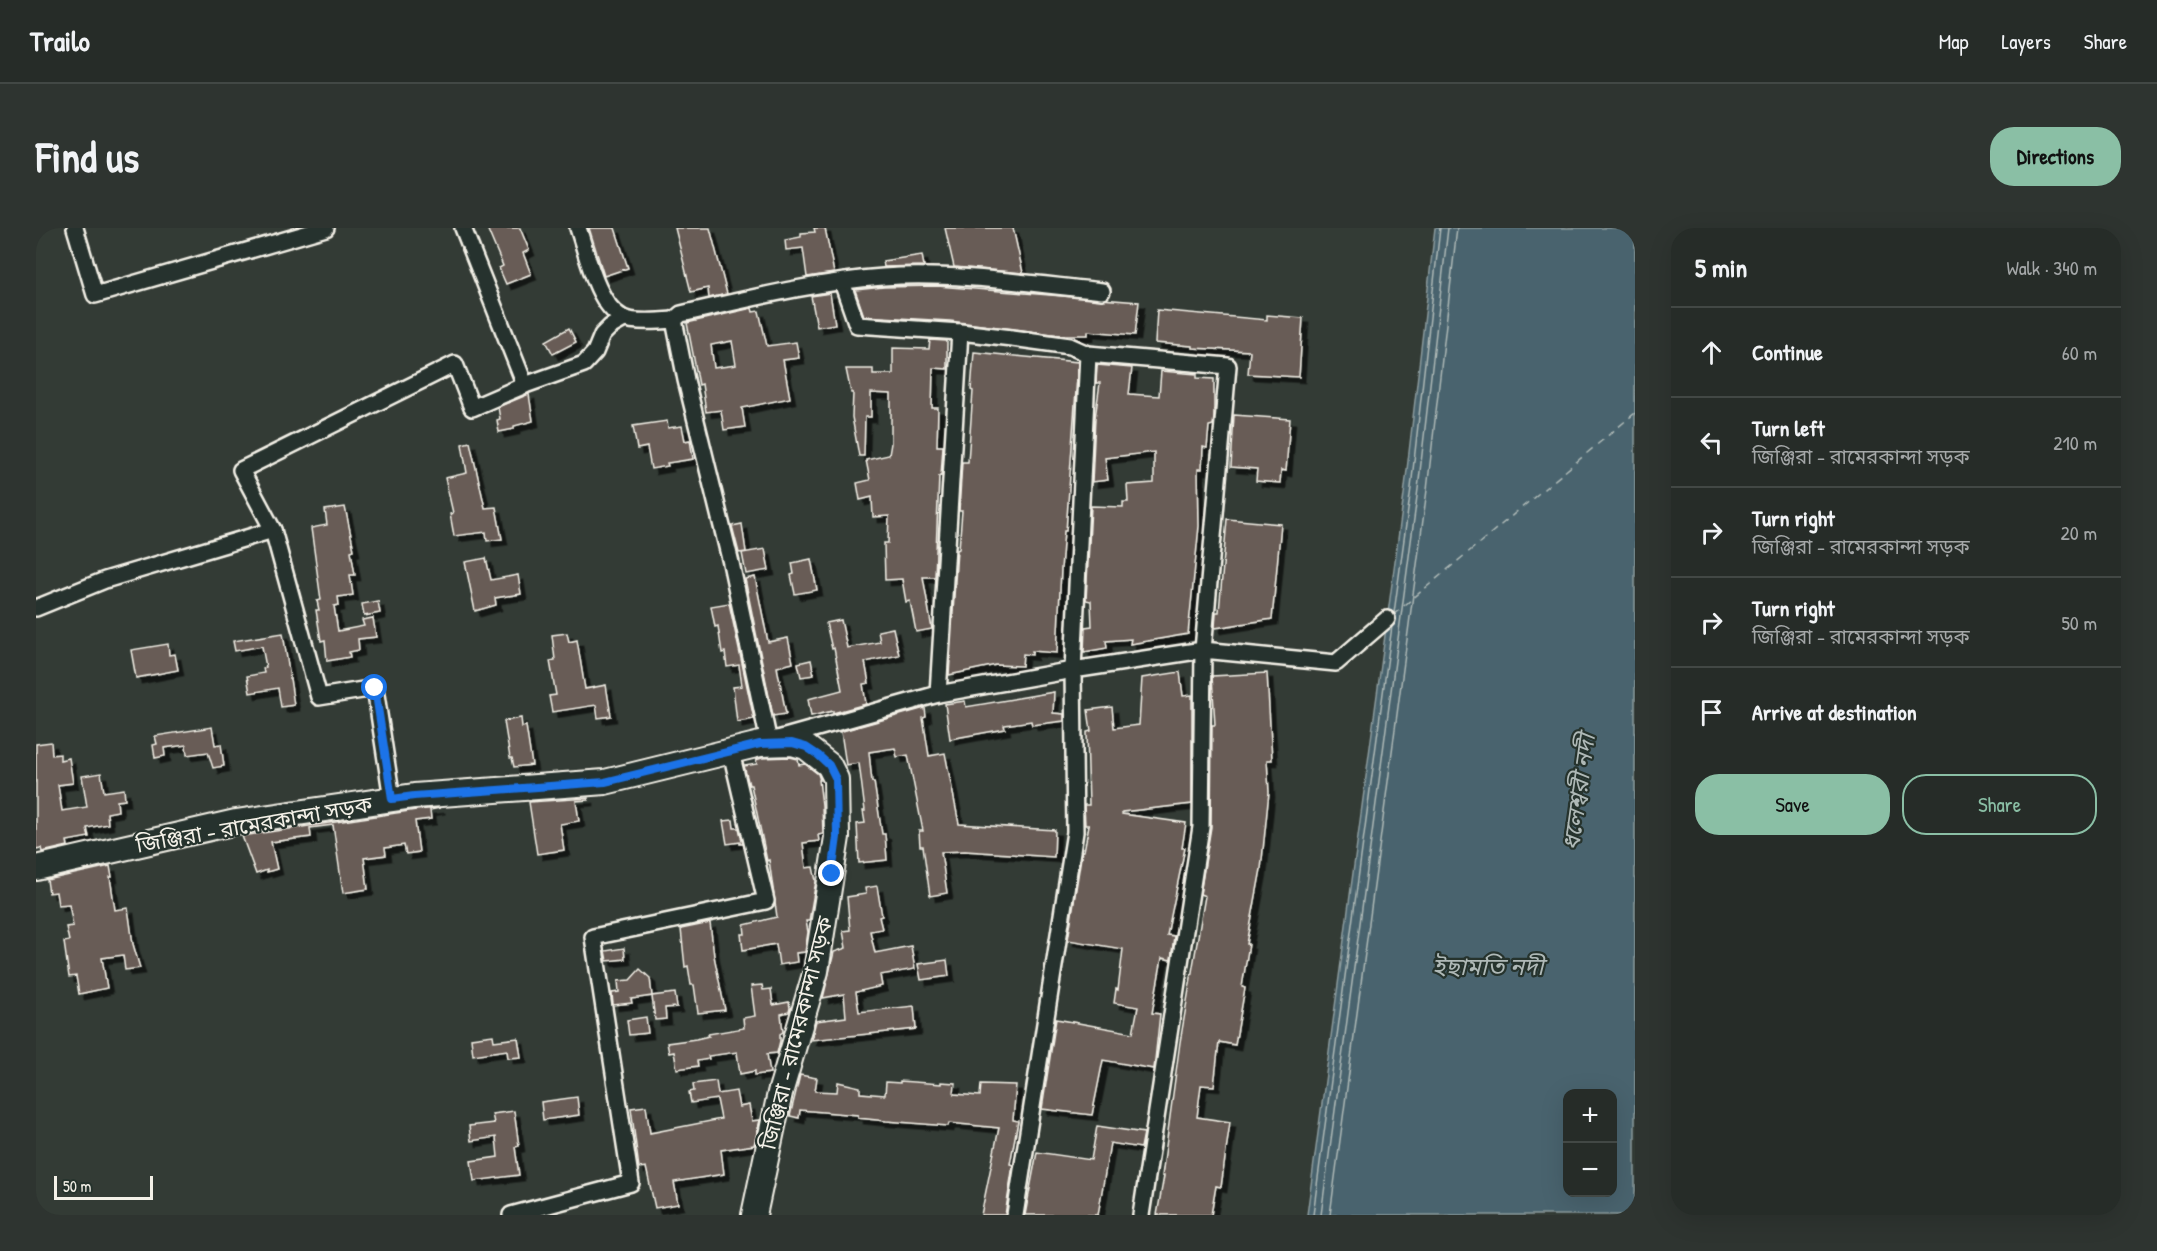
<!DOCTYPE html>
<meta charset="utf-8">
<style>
:root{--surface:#262c28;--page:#2e3430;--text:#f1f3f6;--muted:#a4a7a8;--line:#424845;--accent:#8abfa5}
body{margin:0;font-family:"Patrick Hand","Noto Sans Bengali",sans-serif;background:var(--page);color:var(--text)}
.controls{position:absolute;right:18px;bottom:18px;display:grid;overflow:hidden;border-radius:12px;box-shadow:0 6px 24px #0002}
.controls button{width:54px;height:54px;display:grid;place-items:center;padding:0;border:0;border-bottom:2px solid var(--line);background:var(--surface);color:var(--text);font:30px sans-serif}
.scale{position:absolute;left:18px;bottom:15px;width:99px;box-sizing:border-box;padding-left:6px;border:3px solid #f4f1e8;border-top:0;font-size:16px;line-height:21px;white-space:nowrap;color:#f4f1e8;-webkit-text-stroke:4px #26332d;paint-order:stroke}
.stop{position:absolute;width:18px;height:18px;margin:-14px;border:4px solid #1a73e8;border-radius:50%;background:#fff}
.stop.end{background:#1a73e8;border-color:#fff;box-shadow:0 2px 6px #0008}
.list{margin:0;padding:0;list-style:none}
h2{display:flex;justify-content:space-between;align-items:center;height:78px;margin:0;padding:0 24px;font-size:26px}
h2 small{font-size:20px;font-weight:400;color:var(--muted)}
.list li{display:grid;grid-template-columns:39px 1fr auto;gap:18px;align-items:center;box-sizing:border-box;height:90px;padding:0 24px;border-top:2px solid var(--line)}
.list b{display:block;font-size:22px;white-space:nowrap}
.list p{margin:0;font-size:20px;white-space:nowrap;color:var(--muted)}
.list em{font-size:20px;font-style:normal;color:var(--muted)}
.actions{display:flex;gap:12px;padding:18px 24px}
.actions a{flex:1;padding:14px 0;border:2px solid var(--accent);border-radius:24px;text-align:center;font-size:21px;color:var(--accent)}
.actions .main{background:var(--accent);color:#111}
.icon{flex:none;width:33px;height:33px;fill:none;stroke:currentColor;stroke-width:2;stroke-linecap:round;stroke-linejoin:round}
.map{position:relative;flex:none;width:1599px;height:987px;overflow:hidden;border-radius:24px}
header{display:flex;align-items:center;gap:36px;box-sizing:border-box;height:84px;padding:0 30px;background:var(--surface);border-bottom:2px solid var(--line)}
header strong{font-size:28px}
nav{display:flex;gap:33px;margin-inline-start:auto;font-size:21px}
.intro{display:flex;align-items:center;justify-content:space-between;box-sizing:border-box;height:144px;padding:0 36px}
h1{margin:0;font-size:42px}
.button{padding:15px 27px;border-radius:24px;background:var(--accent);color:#111;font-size:21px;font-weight:700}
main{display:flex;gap:36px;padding:0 36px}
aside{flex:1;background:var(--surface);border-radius:24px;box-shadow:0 6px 24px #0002}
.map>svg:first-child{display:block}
.water{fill:#48646e;stroke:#8d9c9f;stroke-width:1.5;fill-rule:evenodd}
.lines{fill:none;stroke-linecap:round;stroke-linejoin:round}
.shore{stroke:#afb9b7;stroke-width:1.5}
.ferry{stroke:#afb9b7;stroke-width:1.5;stroke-dasharray:8 6;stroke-linecap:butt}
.building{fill:#685c56;stroke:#f4f1e8;stroke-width:1.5;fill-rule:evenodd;filter:url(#shadow)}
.street-casing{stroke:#f4f1e8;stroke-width:20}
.primary-casing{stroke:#f4f1e8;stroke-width:28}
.street{stroke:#26332d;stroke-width:15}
.primary{stroke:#26332d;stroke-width:24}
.route{stroke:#1a73e8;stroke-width:8}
.labels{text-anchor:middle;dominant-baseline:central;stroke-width:4.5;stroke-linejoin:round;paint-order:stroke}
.street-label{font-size:22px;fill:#f4f1e8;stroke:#26332d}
.water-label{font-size:24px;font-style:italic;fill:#afb9b7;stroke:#26332d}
</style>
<header>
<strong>Trailo</strong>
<nav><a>Map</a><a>Layers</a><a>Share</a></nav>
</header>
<div class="intro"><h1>Find us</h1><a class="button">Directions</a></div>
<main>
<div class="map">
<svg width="1599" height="987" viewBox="0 0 1599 987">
<defs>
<filter id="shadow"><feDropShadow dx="5.5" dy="5.5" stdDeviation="0" flood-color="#0009"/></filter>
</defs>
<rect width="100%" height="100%" fill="#333b35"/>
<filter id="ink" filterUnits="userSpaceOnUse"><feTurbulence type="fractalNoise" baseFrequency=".0167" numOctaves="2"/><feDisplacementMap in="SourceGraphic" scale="12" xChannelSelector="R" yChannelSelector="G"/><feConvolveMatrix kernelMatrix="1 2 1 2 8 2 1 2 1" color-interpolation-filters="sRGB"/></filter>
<g filter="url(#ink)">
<path class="water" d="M1399 0H1599V987H1271L1369 259ZM1532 866H1576V964H1532Z"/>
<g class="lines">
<g class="shore">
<path d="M1358 385 1375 260 1404 0"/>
<path d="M1277 987 1356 398"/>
<path d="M1285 987 1382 261 1412 0"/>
<path d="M1294 987 1391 262 1421 0"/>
</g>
<path class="ferry" d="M1357 387 1599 185"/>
</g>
<g class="building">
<path d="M451 0H484L493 22 487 25 495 46 470 56 463 40 467 38Z"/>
<path d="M553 0H579L592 40 568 48Z"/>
<path d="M639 0H674L691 66 673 70 672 60 655 64Z"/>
<path d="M778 0H789L798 45 771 49 767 20 750 22 749 12 765 9V5L779 4Z"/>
<path d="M909 0H977L987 45 918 39Z"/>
<path d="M886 27 888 38 848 39 847 33Z"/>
<path d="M901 58 1103 74 1099 107 1052 103V107H1024L914 93 828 88 819 62 848 59Z"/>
<path d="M794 65 799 96 781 99 775 68Z"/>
<path d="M716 80 717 84 723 83 731 118 760 114 763 130 747 132 754 170 706 180 709 199 688 202 685 182 670 184 666 156 663 157 651 95ZM696 113 700 137 678 140 675 117Z"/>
<path d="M1121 82 1231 92V87L1267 90 1263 149 1212 146 1214 123 1156 120V118L1119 115Z"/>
<path d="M533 100 540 114 517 126 510 113Z"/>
<path d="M894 112 911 113V141L897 140 896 180H902L901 218H907L905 248H903L899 349H887L896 401 880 404 874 373 870 374 866 351 849 352 848 315H852L853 288 837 289 836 269 824 272 821 255 834 252 830 232 853 227 855 215V166L835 165V189H829L828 228H823L816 189 817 165H815L810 141H837V146H857V120L893 121Z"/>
<path d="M938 124 1042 134 1030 303H1028L1025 341 1021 425 996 423V427L987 426 986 438 960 437 913 447 921 322 923 321 926 283H923L926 234H932L937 163 935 162Z"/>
<path d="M1061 137 1096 140 1093 166 1123 168 1125 143 1161 146V150L1178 151V189L1177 197 1173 198 1171 220 1167 219 1166 241H1162L1163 298 1152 406 1094 416 1095 411 1070 413 1071 420 1048 424 1049 399 1056 398 1055 373 1050 372 1055 278 1087 279V274H1092L1091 257 1118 255V224L1069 230 1072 252 1056 254 1059 190 1064 155H1060Z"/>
<path d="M493 166 497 193 478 198V201L463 204 461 192 464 191 462 179Z"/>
<path d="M1198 187 1254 191 1250 243 1245 242 1244 255 1220 253 1221 241 1195 239Z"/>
<path d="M631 193 632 200 646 198 649 213 654 212 657 231 631 235 632 238 615 241 611 219 601 221 597 198Z"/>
<path d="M434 214 449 280 460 279 466 311 451 313 450 304 418 308 414 286 417 285 409 250 431 245 426 216Z"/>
<path d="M309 279 318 322 315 323 319 347H314L317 367 302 369 303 377 298 378 302 403 328 398 326 392 337 390 340 409 322 411 323 422 313 424 314 429 291 433 289 412 285 413 280 382H283L281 373 285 372 275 300 291 297 289 282Z"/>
<path d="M1191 291 1245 296 1236 391 1179 400 1180 384H1183Z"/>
<path d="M706 296 710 324 703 325 696 298Z"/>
<path d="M729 321 733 342 710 346 706 325Z"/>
<path d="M450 330 455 352 482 347 485 366 459 370 460 377 439 383 429 334Z"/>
<path d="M775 331 781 362 759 366 755 347 758 346 756 335Z"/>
<path d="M719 349 732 414 752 410 757 435 741 439 750 486 737 488 709 351Z"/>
<path d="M342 373 344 385 328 388 326 376Z"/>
<path d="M693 375 718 491 701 494 697 459 706 458 703 437 691 439 689 424 686 425 682 398 679 399 675 378Z"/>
<path d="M805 392 811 420 844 414 842 403 857 400 863 427 829 434 833 455 827 456 830 476 797 485V483L775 488 772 471 806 462 798 420 796 421 790 395Z"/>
<path d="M247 405 258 477 245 479 242 460 214 465 211 448 228 445 227 440 230 439 226 418 199 423 197 413Z"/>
<path d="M531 405 533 414 541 412 549 461 570 457 575 488 562 490 560 477 516 484 513 468 520 467 514 433 519 432 516 407Z"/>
<path d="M132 416 133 427 139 426 142 442 100 450 95 422Z"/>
<path d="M775 432 778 447 765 449 762 435Z"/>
<path d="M1144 444 1147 468 1156 467V576L1086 584V586L1150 595 1146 620H1149L1131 707 1138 708 1135 732 1126 730 1116 785 1124 786 1118 841 1067 832 1056 887 1006 881 1020 791 1097 805 1102 779 1078 775 1080 761 1082 762 1087 721 1032 712 1046 623H1048L1053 597H1049L1048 577H1053L1051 504 1055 503 1052 482 1076 479 1078 500 1103 497 1106 450Z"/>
<path d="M1231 445 1236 532H1231L1233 564 1225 641 1211 716H1213L1206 759 1209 760 1199 817 1183 814 1178 858 1165 857 1161 889 1194 894 1185 959 1180 958 1175 987H1121L1128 948H1126L1144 814 1169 668 1164 666 1175 599 1176 497H1179L1176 448Z"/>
<path d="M1018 464 1017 485 1028 486V493L996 497 995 493 968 497 969 501 914 511 909 476 929 473 930 479Z"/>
<path d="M889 480 890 489 887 490 893 528 909 525 923 596 1019 602 1018 629 929 623 905 624 911 665 894 668 887 618H884L883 603H887L872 527 861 529 859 520 833 524 836 554H838L846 606H849L851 632 823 635 821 596 829 595 827 583H829L823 535 810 537 805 504H803Z"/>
<path d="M485 490 486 499 490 498 496 537 478 539 476 530H474L468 493Z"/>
<path d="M176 499 179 517 185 516 188 538 177 540 172 524 151 527 150 517 128 520 129 528 119 530 117 517 121 516 119 508Z"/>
<path d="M15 514 16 527 24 526V532L33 530 37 555 22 557 26 583 51 579 46 548 65 545 68 564 88 561 89 572 81 573 82 583 71 585 72 596 51 600 53 609 31 613 32 618 6 624 5 620 0 621V516Z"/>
<path d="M754 529 762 531 763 537 769 536 782 546 784 552H783L786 577 787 606 782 607 783 613 767 615 770 640 777 639 780 653 773 693H770L772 704 769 724 760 725 761 734 743 737 740 716 707 722 705 706H709L708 697 741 689 733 632 731 633 715 557H713L708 538 721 536 720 532 726 530Z"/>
<path d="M552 570V572L540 573 543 593 524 596 528 622 501 626 493 574Z"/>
<path d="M404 580 394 582 395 591 379 593 383 624 370 626 368 617 349 620 350 627 328 630 332 661 307 665 297 597 274 600 275 609 235 614 241 641 231 644V642L220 646 206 608 380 582Z"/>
<path d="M697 592 698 600H703L707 616H704V614L691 616 687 593Z"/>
<path d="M74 638 76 649H74L79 682 92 680 97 716 104 740 89 742 87 727 66 730 71 760 43 766 40 748 33 749 28 714 33 713 30 699 37 698 33 676 22 677 20 664 13 665 11 652Z"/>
<path d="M841 658 846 688 843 689 846 701 834 703 839 725 875 718 879 741 844 747 846 758 820 764 823 784 878 778 880 801 775 812 780 793 810 789 808 766 787 770 798 724 810 720 807 703 814 702 811 669 830 666 829 660Z"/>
<path d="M674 695 678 728 689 782 662 785 658 757H655L652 738 649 739 645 701Z"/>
<path d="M588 720 589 731 571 733 569 723Z"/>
<path d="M911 732 913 748 885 752 882 736Z"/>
<path d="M604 741 614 750 616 768 595 771 596 775 577 777 576 765 583 764 582 753 594 752Z"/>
<path d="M726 757 727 762 735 761 737 777 753 774 754 780 753 784 745 786 747 804 744 806V813L741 825 731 826 734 845 719 847V843L704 846 701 824 672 828 673 831 661 833 662 838 641 841 638 824 633 825 631 815 660 811 673 808 672 806 708 800 707 790 719 788 715 758Z"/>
<path d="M639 765 641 779 629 780 630 791 619 792 616 768Z"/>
<path d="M610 789 612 805 593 807 591 792Z"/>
<path d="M457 807 458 813 482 810 485 829 472 830 471 822 437 827 435 810Z"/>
<path d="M764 847 781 850 779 863 801 864 802 854 824 859V865L849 867 850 854 864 855V853L905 856V854L919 855 918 866 944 868 945 856 980 857 977 892 982 893 974 936 977 937 969 987H945L963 900 913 895 912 898 850 893 822 890V887L764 882 763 890 754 888Z"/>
<path d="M680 853 682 866 700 863 703 879 713 877 716 893 724 892 718 917 685 922 688 946 638 954 642 976 619 980 610 939 603 940 595 880 610 878 614 905 685 891 681 871 655 875 653 864 658 863 657 856Z"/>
<path d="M541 869 543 887 507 892 505 874Z"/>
<path d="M478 883 483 918 479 919 483 947 438 953 435 933 462 929 460 909 435 913 433 898 458 895 456 886Z"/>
<path d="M1061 898 1108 905 1105 920 1074 915 1062 987H989L1001 924 1055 932Z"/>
</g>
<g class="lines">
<g class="street-casing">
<g id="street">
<path d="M39 0 59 67 290 0"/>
<path d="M427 0 489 157"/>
<path d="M542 0C551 26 561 77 587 90 597 95 626 93 638 92L650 152 695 335 731 505 724 516 902 466 1037 442 1167 422 1192 138 1052 126 1034 118 976 110 924 104 821 97 806 54"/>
<path d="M638 92 645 86C712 71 779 54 847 49 918 44 996 56 1066 63"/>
<path d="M237 302 283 469 339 460 356 571"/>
<path d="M0 380 69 352 237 302 205 242 419 136 436 180 489 157 548 136 559 124 566 107 574 99 588 91"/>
<path d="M902 466 924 104"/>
<path d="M475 987 595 955 557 709 730 673 695 524"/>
<path d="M979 987 1039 604 1037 442 1052 126"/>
<path d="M1105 987 1165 599 1167 422 1300 435 1351 391"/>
</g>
</g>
<g class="primary-casing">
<path id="primary" d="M0 640 200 594 378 568 569 554 724 516 756 515 770 519 793 537 800 551 801 609 780 743 744 865 718 987"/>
</g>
<use href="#street" class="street"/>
<use href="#primary" class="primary"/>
</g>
</g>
<g class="lines" filter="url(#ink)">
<path class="route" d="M339 460 356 571 378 568 569 554 724 516 756 515 770 519 782 527 793 537 800 551 801 609 796 646"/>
</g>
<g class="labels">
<g class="street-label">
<text transform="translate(218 596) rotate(-10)">জিঞ্জিরা - রামেরকান্দা সড়ক</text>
<text transform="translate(760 805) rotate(-76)">জিঞ্জিরা - রামেরকান্দা সড়ক</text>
</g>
<g class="water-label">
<text transform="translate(1542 564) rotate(-82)">ধলেশ্বরী নদী</text>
<text x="1452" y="738">ইছামতি নদী</text>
</g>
</g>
</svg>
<div class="controls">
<button>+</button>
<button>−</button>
</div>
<div class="scale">50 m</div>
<div class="stop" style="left:339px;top:460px"></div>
<div class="stop end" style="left:796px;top:646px"></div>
</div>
<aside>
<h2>5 min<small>Walk · 340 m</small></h2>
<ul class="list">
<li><svg class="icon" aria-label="ahead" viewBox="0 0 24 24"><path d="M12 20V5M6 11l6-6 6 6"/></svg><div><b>Continue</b></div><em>60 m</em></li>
<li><svg class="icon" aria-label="left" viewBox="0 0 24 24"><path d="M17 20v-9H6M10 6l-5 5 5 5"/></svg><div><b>Turn left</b><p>জিঞ্জিরা - রামেরকান্দা সড়ক</p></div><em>210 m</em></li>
<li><svg class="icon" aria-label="right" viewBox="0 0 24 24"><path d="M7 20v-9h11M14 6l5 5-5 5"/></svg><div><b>Turn right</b><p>জিঞ্জিরা - রামেরকান্দা সড়ক</p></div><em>20 m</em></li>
<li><svg class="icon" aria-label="right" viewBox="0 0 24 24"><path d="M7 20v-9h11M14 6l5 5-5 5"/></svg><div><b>Turn right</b><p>জিঞ্জিরা - রামেরকান্দা সড়ক</p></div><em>50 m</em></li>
<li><svg class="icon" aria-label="arrive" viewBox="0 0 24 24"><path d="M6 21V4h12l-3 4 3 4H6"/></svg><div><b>Arrive at destination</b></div></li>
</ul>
<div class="actions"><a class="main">Save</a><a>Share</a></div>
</aside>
</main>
